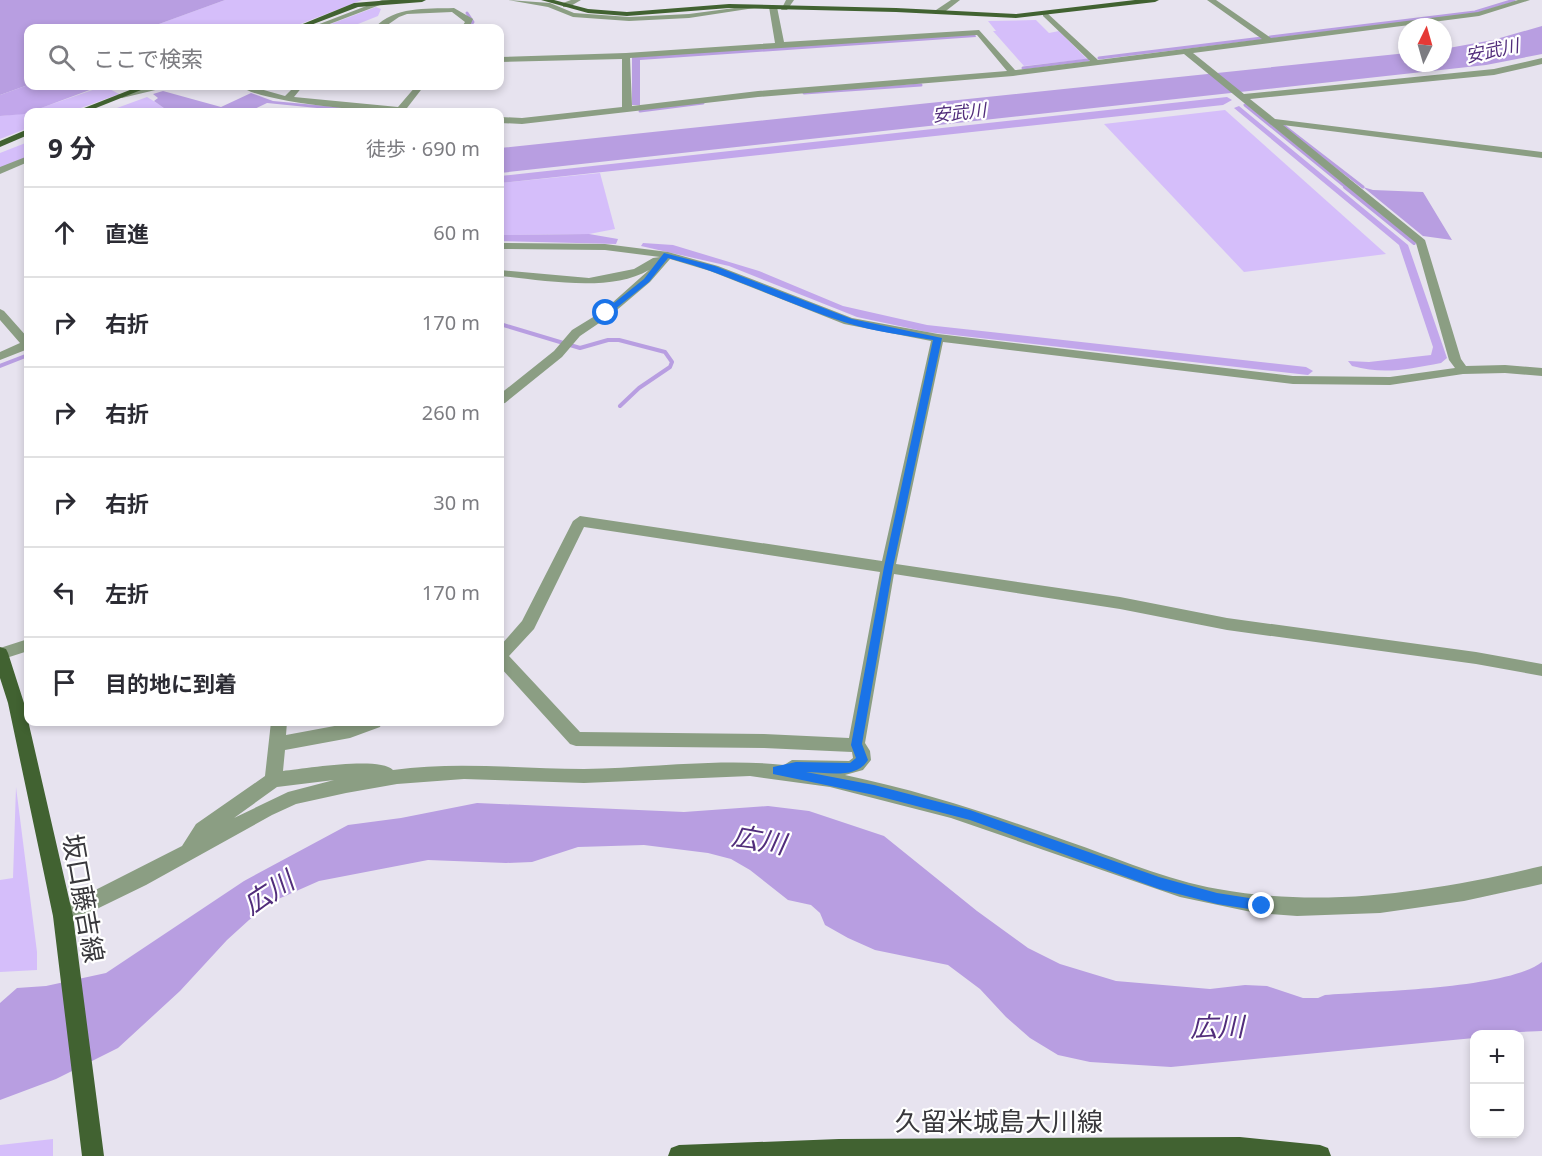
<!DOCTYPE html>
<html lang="ja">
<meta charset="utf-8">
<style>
:root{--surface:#fff;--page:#f7f7f7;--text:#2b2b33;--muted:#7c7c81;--line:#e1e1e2}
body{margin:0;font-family:"Noto Sans","Noto Sans JP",sans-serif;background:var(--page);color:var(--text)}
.controls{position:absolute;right:18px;bottom:18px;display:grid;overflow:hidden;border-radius:12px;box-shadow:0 3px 9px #0003}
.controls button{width:54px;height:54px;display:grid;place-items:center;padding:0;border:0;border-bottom:2px solid var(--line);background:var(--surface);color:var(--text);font:30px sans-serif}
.compass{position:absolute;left:1398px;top:18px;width:54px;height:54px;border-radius:50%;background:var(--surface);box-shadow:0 3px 9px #0003;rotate:5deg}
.stop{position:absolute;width:18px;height:18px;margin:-14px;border:4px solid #1a73e8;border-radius:50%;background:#fff}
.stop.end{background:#1a73e8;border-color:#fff;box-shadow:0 2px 6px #0008}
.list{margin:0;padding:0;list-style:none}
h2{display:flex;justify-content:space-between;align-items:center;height:78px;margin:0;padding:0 24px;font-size:26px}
h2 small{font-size:20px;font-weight:400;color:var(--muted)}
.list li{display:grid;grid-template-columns:39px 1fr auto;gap:18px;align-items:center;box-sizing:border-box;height:90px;padding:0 24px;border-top:2px solid var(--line)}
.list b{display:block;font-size:22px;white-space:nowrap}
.list em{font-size:20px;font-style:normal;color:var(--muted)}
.icon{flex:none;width:33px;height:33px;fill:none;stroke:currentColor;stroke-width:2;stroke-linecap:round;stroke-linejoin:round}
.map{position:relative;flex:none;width:1542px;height:1156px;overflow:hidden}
.search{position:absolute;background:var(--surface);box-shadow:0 3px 9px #0003;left:24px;top:24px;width:480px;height:66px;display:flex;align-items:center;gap:15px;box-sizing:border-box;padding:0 21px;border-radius:12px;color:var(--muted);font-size:22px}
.panel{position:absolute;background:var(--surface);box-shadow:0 3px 9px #0003;left:24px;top:108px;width:480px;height:618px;border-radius:12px}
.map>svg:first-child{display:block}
.green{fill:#d5befa}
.forest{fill:#c2a7eb}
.water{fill:#b89ee1}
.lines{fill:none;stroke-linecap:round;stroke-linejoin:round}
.stream-far1{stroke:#b89ee1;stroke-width:3}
.stream{stroke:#b89ee1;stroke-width:4}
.minor{fill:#8b9e83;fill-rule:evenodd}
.major{fill:#416231;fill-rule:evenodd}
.route{fill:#1a73e8}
.labels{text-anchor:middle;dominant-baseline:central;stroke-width:4.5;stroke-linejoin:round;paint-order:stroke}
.far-water-label{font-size:18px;font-style:italic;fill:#512d7b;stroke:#fff}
.near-street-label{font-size:26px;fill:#39383c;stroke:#fff}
.near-water-label{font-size:27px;font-style:italic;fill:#512d7b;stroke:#fff}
</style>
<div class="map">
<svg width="1542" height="1156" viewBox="0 0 1542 1156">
<rect width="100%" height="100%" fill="#e7e3ef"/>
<g class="green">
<path d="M225 0H362L290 28H148Z"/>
<path d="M376 7 381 9 378 16 348 28H320Z"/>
<path d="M1036 20 1049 33 1059 31 1087 59 1024 66 993 31H996L988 21Z"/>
<path d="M104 86 119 94 70 112H29Z"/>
<path d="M147 97 165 108 161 112H106Z"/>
<path d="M1225 110 1386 254 1244 272 1104 124Z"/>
<path d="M28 113V128L0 139V116Z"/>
<path d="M28 142V157L0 169V153Z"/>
<path d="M600 173 615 229 589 234 500 235V183Z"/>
<path d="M16 787 37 952V970L0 972V880L13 878Z"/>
<path d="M53 1139V1156H0V1145Z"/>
</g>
<g class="forest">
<path d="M28 85V86H95V88L25 114 0 116V95Z"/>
<path d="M1227 97 1232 100 1223 105 500 183V176Z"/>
<path d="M1239 106 1408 245 1447 358 1441 363C1408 369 1385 375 1352 366L1348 361 1369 362 1431 355 1433 347 1399 245 1234 108Z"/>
<path d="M589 234 618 239 616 244 500 241V235Z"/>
<path d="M643 243 673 245 759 271 843 306 927 325 1306 367 1313 371 1308 375 927 332 857 317 729 266 641 246Z"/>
</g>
<g class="water">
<path d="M0 0H225L148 28H28V85L0 95Z"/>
<path d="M1542 26V54L1486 65 500 173V148L1407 53V63H1443V49L1493 40Z"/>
<path d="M975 34 976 37 640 60V105H632V57Z"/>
<path d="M163 91 221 107 251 93 273 101 390 112H357L267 103 248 112H161L164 108 154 101 158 98 153 94Z"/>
<path d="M1363 187 1373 190 1423 192 1452 240 1423 236Z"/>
<path d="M477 803 684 812 768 806 809 811 884 836 977 911 1028 948 1060 964 1116 981 1210 989 1245 985 1267 986 1303 998H1318L1325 995C1374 991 1507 989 1542 962V1031L1474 1034V1038L1171 1067 1090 1062 1058 1055 1030 1038 1006 1017 980 989 948 965 875 950 848 938 825 925 820 913 811 905 788 900 750 870 731 859 708 853 644 845 578 847 532 862 506 863 428 860 319 881 276 900 249 920 227 940 180 991 118 1048 56 1079 0 1100V1003L17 988 46 986 106 973 244 881 348 825 401 818Z"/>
</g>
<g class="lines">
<g class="stream-far1">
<path d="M467 13 473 22 468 28"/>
<path d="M1270 37 1475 12 1514 0"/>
<path d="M1099 58 1262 38"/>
<path d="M1023 68 1088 60"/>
<path d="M804 93 921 85"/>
<path d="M1245 105 1347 188"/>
<path d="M640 111 703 103"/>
<path d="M1284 126 1363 187"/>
</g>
<g class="stream">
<path d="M1345 187 1414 243"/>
<path d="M500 324 580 348 608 340H619L665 352 672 362 670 367 639 388 620 406"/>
<path d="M0 366 28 355"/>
</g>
<g class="minor">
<path d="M382 0H393L319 28H309Z"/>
<path d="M508 0 550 3 574 13 629 17 689 14 757 5 761 7 689 18 629 21 573 17 548 7Z"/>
<path d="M571 0H581L569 7H563V3Z"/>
<path d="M786 0H794L787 10H781Z"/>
<path d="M951 0H960L942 14H936V10Z"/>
<path d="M1207 0H1216L1271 38 1478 12 1518 0H1530L1479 16 1193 53 1244 94 1494 69 1542 58V64L1494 75 1250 99 1275 119 1542 152V158L1283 125 1425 240 1461 359 1466 366 1505 365 1542 368V376L1505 373 1463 374 1390 385 1293 384 943 342 896 564 1120 597 1227 618 1476 652 1542 664V676L1476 664 1227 630 1120 609 894 574 865 743 870 751 871 760 863 770 845 775C921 791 994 815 1067 841 1117 858 1166 880 1218 889 1326 909 1436 891 1542 866V884L1464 901 1380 913 1297 916 1256 913 1180 897 951 818 830 787 750 776 584 783 464 779 397 784 346 793 296 804 272 815 146 885 70 922 63 925 56 922 53 916 56 910 182 846 196 824 265 776 271 722H287L286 735 356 722H382L380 727 350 738 285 750 283 771C304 769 379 756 393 770 457 761 520 769 584 769 651 768 718 758 784 765L792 760 849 761 853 758 852 752 764 748 576 746 570 744 500 667V646L522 621 573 521 580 516 882 561 931 341 844 324 710 271 670 259 650 282 611 315 580 336 562 357 505 403 500 404V394L554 351 572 330 603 311 649 270C610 293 543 280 500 276V270L589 278 634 269 653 258 660 257 605 250 500 249V243L605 244 668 252 718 266 852 318 938 334 1293 376 1390 377 1455 368 1449 360 1416 243 1184 54 1013 76 758 97 522 124 500 123V117L522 118 622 107V59L500 62V57L626 53 775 43 769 7 773 5 777 7 784 42 979 30 1015 70 1090 61 1043 16V12H1046L1098 60 1262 39ZM977 35 1007 71 758 91 632 106 630 58ZM584 527 880 572 849 738 764 734 580 732 509 656 534 629ZM334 780 288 792 234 818 277 787Z"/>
<path d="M454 8 473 19 469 28H461L465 22 452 12 407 14 399 17 383 28H374C396 6 424 9 454 8Z"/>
<path d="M157 86H172L122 98 117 95Z"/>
<path d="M240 86H250L285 96 295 86H303L294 97 398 107 416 86H424L407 108 427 112C396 115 261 104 240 86Z"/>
<path d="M28 156V162L0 174V167Z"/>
<path d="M0 309 4 311 28 338V349L0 360V352L20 343 0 320Z"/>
<path d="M28 639V651L0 660V648Z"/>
</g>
<g class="major">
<path d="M391 0H426L422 2 358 7 303 28H293L354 3Z"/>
<path d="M541 0H554L588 9 627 12 729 4 896 8 1016 14 1135 0H1159L1155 2 1016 18 896 12 729 8 627 16 588 13Z"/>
<path d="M140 86H151L86 112H74Z"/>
<path d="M28 129V135L0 147V141Z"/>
<path d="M0 647 6 649 8 653 24 703 73 916 104 1156H82L53 916 8 703 0 678Z"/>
<path d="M1240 1137 1320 1145 1328 1148 1331 1156H668L671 1148 679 1145 839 1139Z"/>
</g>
</g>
<path class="route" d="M664 253 715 266 852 319 942 338 893 567 862 744 868 760C856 780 826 772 806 772L874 785 970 810 1159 877 1217 893 1262 900 1267 901 1269 906 1267 910 1262 911 1217 904 1159 889 970 820 874 795 773 774V767L796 762 850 763 856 758 851 745 884 567 933 340C904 335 875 332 847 323 786 304 730 274 668 258L649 282 609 314H604V311L644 279Z"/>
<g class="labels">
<g class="far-water-label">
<text transform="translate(1492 50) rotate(-12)">安武川</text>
<text transform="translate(959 112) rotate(-6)">安武川</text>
</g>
<g class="near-street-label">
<text transform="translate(84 898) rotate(80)">坂口藤吉線</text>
<text x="999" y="1121">久留米城島大川線</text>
</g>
<g class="near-water-label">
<text transform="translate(759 839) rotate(10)">広川</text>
<text transform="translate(268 892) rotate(-33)">広川</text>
<text transform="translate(1217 1026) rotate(-1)">広川</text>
</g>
</g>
</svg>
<div class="controls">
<button>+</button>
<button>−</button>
</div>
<svg class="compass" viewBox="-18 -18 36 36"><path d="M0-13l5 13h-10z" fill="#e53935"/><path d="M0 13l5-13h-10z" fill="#7c7c81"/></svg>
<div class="stop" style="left:606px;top:313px"></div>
<div class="stop end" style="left:1262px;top:906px"></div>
<div class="search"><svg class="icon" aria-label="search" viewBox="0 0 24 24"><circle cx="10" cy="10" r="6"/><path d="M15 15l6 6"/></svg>ここで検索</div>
<section class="panel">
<h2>9 分<small>徒歩 · 690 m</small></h2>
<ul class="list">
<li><svg class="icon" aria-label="ahead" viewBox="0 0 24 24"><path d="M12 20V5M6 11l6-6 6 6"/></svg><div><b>直進</b></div><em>60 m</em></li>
<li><svg class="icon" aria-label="right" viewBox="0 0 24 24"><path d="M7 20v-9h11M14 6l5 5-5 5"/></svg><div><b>右折</b></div><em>170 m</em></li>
<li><svg class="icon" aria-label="right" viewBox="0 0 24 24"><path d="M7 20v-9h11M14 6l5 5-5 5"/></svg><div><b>右折</b></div><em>260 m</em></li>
<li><svg class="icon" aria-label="right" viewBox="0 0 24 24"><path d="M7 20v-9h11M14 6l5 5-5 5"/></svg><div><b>右折</b></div><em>30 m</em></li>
<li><svg class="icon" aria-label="left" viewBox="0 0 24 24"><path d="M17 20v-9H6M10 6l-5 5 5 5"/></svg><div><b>左折</b></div><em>170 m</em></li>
<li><svg class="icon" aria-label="arrive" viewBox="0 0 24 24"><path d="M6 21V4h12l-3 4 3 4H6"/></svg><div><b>目的地に到着</b></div></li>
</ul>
</section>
</div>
